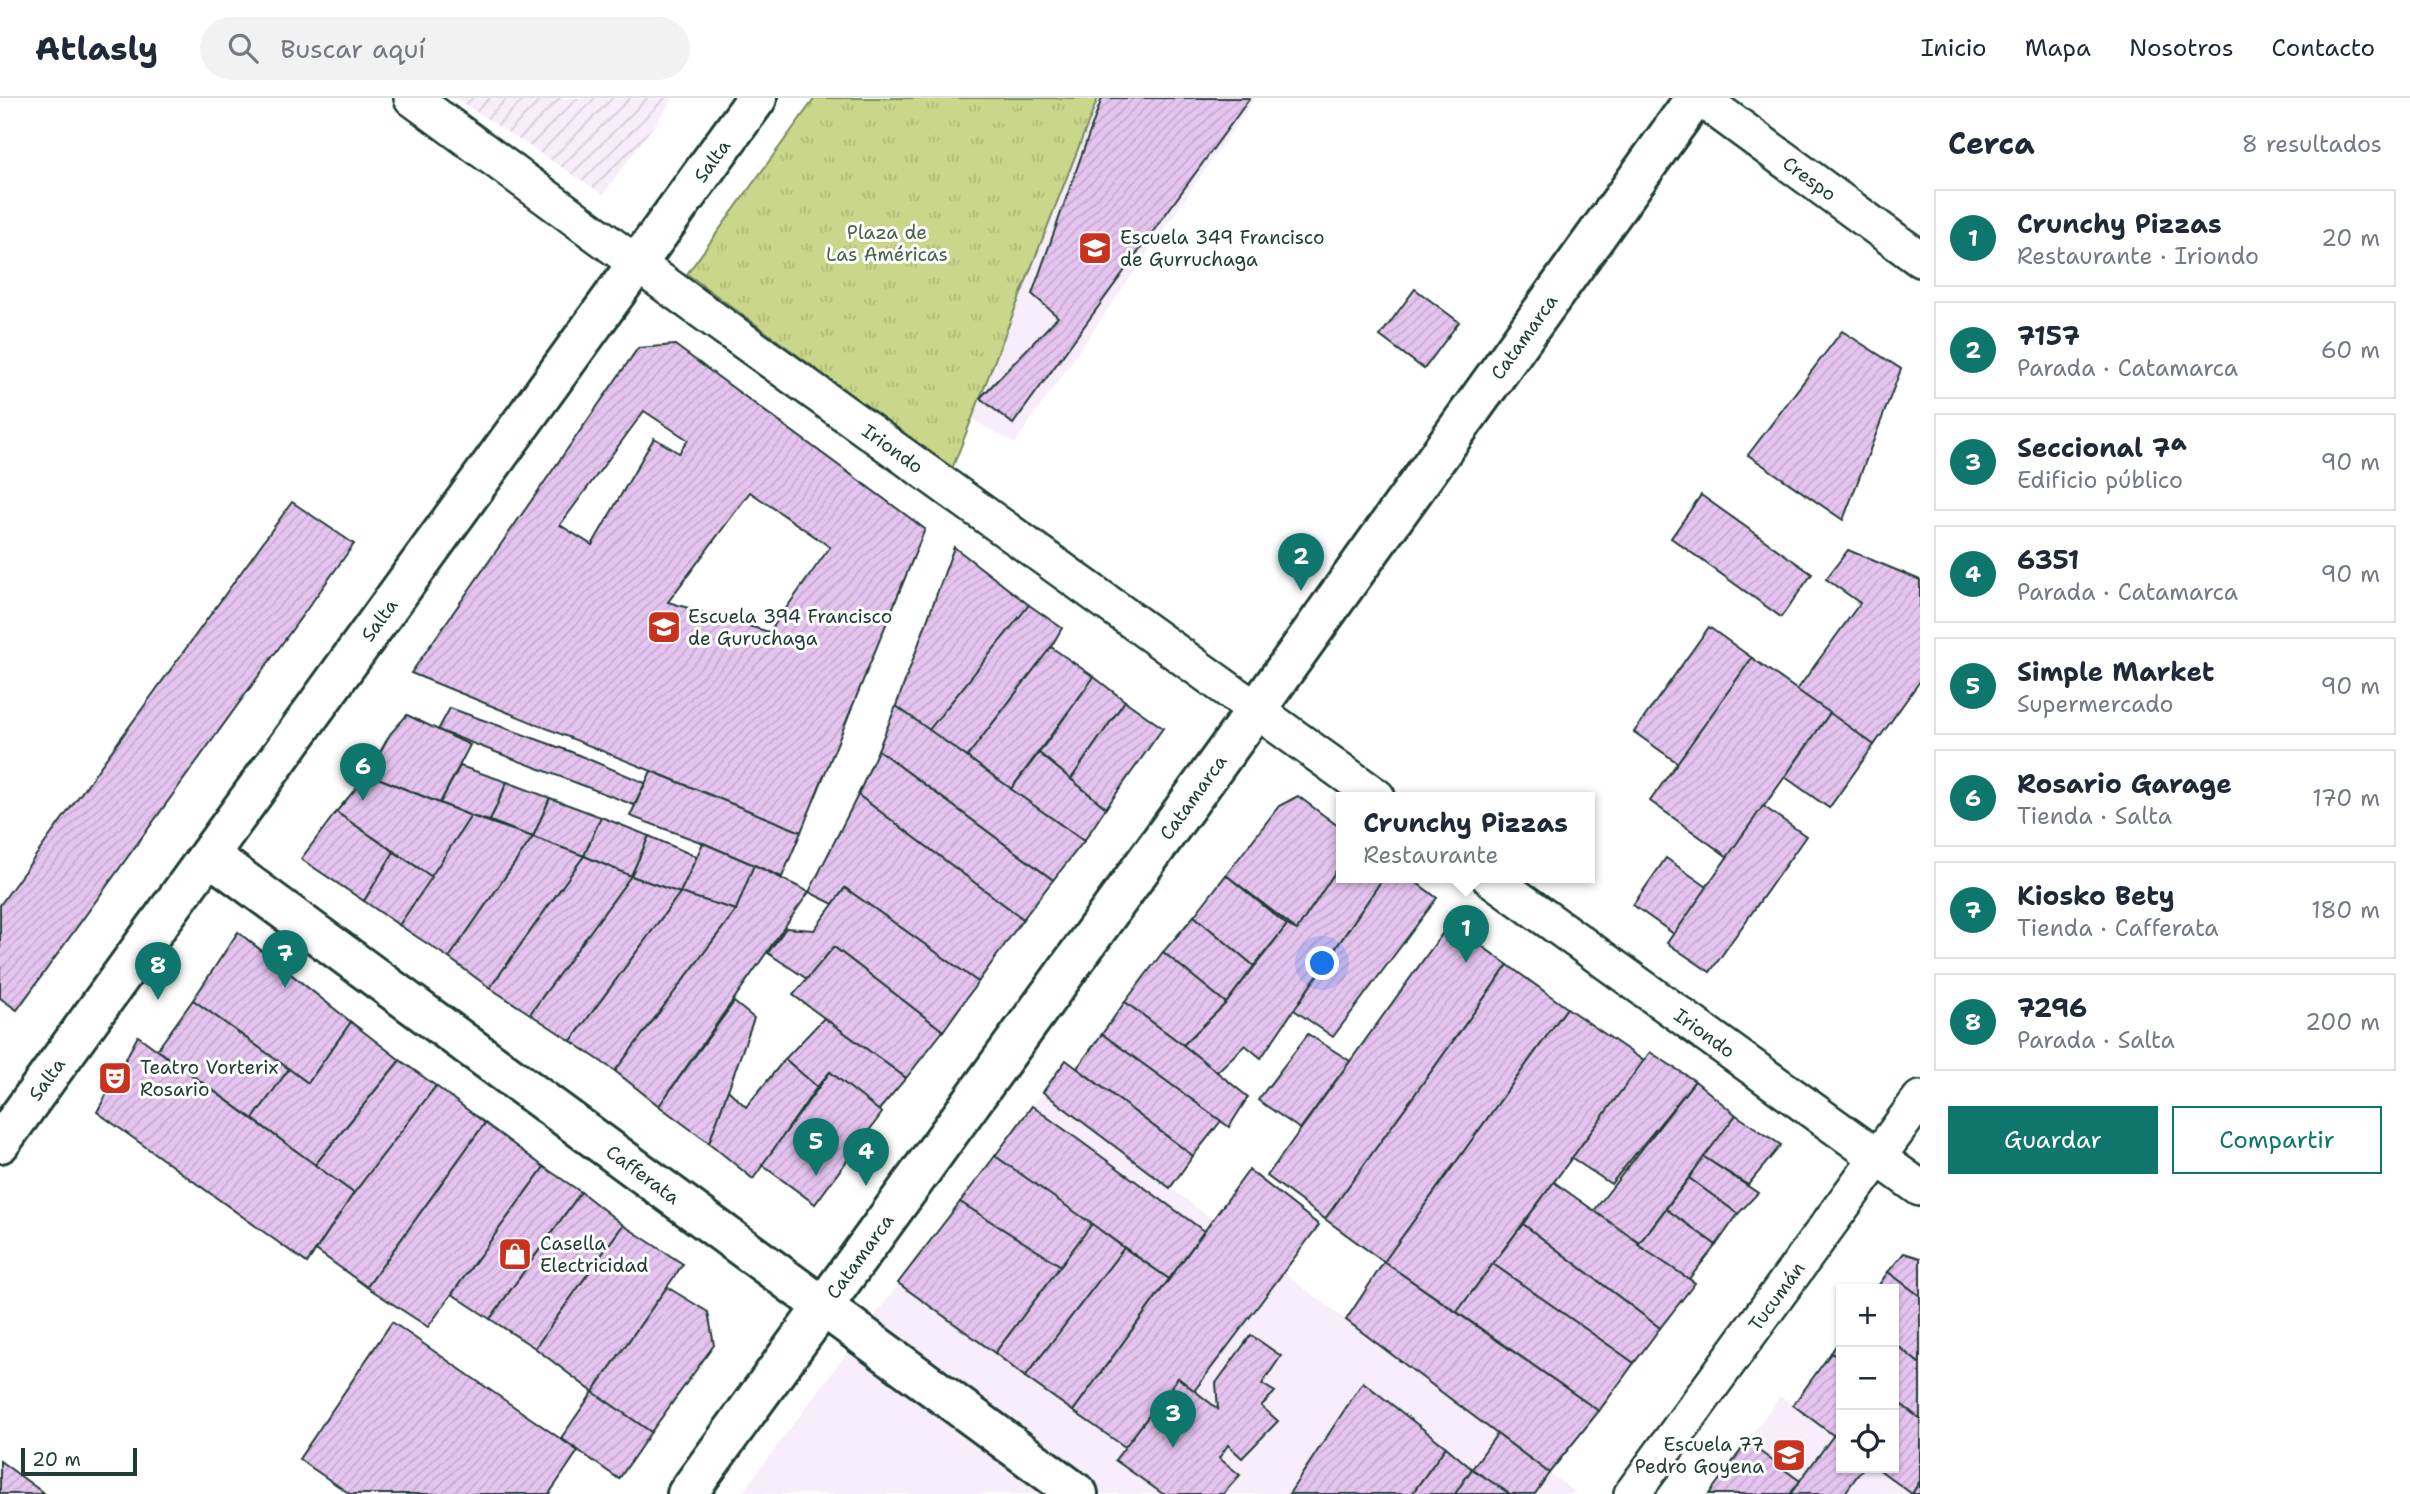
<!DOCTYPE html>
<html lang="es">
<meta charset="utf-8">
<style>
:root{--surface:#fff;--page:#f2f2f3;--text:#1f2937;--muted:#747a83;--line:#e0e1e3;--accent:#0f766e}
body{margin:0;font-family:"Shantell Sans",sans-serif;background:var(--page);color:var(--text)}
.controls{position:absolute;right:21px;bottom:21px;display:grid;overflow:hidden;border-radius:0px;box-shadow:0 2px 5px #0004}
.controls button{width:63px;height:63px;display:grid;place-items:center;padding:0;border:0;border-bottom:2px solid var(--line);background:var(--surface);color:var(--text);font:35px sans-serif}
.scale{position:absolute;left:21px;bottom:18px;width:116px;box-sizing:border-box;padding-left:7px;border:4px solid #1f3d34;border-top:0;font-size:19px;line-height:24px;white-space:nowrap;color:#1f3d34;-webkit-text-stroke:5px #fff;paint-order:stroke}
.you{position:absolute;left:1323px;top:866px;width:24px;height:24px;margin:-18px;border:5px solid #fff;border-radius:50%;background:#1a73e8;box-shadow:0 0 0 10px #1a73e833}
.badge{display:grid;place-items:center;width:46px;height:46px;border-radius:50%;background:var(--accent);color:#fff;font-size:23px;font-weight:700}
.pin{position:absolute;translate:-50% -58px;filter:drop-shadow(0 2px 4px #0008)}
.pin::after{content:'';position:absolute;top:37px;width:24px;height:21px;background:inherit;clip-path:polygon(0 0,100% 0,50% 100%)}
.popup{position:absolute;left:1336px;top:694px;width:259px;height:91px;box-sizing:border-box;display:grid;place-content:center;border-radius:0px;background:var(--surface);filter:drop-shadow(0 2px 5px #0005);font-size:23px;white-space:nowrap;color:var(--muted)}
.popup b{font-size:26px;color:var(--text)}
.popup::after{content:'';position:absolute;left:50%;top:100%;margin-left:-14px;border:14px solid transparent;border-top-color:var(--surface)}
.list{margin:0;padding:0;list-style:none}
h2{display:flex;justify-content:space-between;align-items:center;height:91px;margin:0;padding:0 28px;font-size:30px}
h2 small{font-size:23px;font-weight:400;color:var(--muted)}
.list li{display:grid;grid-template-columns:46px 1fr auto;gap:21px;align-items:center;box-sizing:border-box;height:98px;margin:0 14px 14px;padding:0 14px;border:2px solid var(--line);border-radius:0px}
.list b{display:block;font-size:26px;white-space:nowrap}
.list p{margin:0;font-size:23px;white-space:nowrap;color:var(--muted)}
.list em{font-size:23px;font-style:normal;color:var(--muted)}
.actions{display:flex;gap:14px;padding:21px 28px}
.actions a{flex:1;padding:16px 0;border:2px solid var(--accent);border-radius:0px;text-align:center;font-size:24px;color:var(--accent)}
.actions .main{background:var(--accent);color:#fff}
.icon{flex:none;width:38px;height:38px;fill:none;stroke:currentColor;stroke-width:2;stroke-linecap:round;stroke-linejoin:round}
.map{position:relative;flex:none;width:1920px;height:1396px;overflow:hidden}
header{display:flex;align-items:center;gap:42px;box-sizing:border-box;height:98px;padding:0 35px;background:var(--surface);border-bottom:2px solid var(--line)}
header strong{font-size:33px}
nav{display:flex;gap:38px;margin-inline-start:auto;font-size:24px}
.search{width:490px;height:63px;background:var(--page);display:flex;align-items:center;gap:18px;box-sizing:border-box;padding:0 24px;border-radius:38px;color:var(--muted);font-size:26px}
main{display:flex}
aside{flex:1;background:var(--surface)}
.map>svg:first-child{display:block}
.built{fill:#f8edfa}
.industrial{fill:url(#industrial-furrows)}
.grass{fill:url(#grass-tufts);stroke:#748a5e;stroke-width:2}
.building{fill:url(#building-hatch);stroke:#1f3d34;stroke-width:2;fill-rule:evenodd}
.lines{fill:none;stroke-linecap:round;stroke-linejoin:round}
.minor-casing{stroke:#1f3d34;stroke-width:40}
.secondary-casing{stroke:#1f3d34;stroke-width:44}
.minor{stroke:#fff;stroke-width:35}
.secondary{stroke:#fff;stroke-width:38}
.labels{text-anchor:middle;dominant-baseline:central;stroke-width:6;stroke-linejoin:round;paint-order:stroke}
.street-label{font-size:19px;fill:#1f3d34;stroke:#fff}
.park-label{font-size:19px;fill:#4a6349;stroke:#fff}
.poi-label{font-size:19px;fill:#1f3d34;stroke:#fff;text-anchor:start}
</style>
<header>
<strong>Atlasly</strong>
<div class="search"><svg class="icon" aria-label="search" viewBox="0 0 24 24"><circle cx="10" cy="10" r="6"/><path d="M15 15l6 6"/></svg>Buscar aquí</div>
<nav><a>Inicio</a><a>Mapa</a><a>Nosotros</a><a>Contacto</a></nav>
</header>
<main>
<div class="map">
<svg width="1920" height="1396" viewBox="0 0 1920 1396">
<defs>
<pattern id="industrial-furrows" width="10" height="10" patternUnits="userSpaceOnUse" patternTransform="scale(1.75)"><rect width="10" height="10" fill="#f8edfa"/><path d="M-1 1l2-2M0 10L10 0M9 11l2-2" fill="none" stroke="#d4ccd7"/></pattern>
<pattern id="grass-tufts" width="24" height="20" patternUnits="userSpaceOnUse" patternTransform="scale(1.75)"><rect width="24" height="20" fill="#cad689"/><path d="M3 7l-1-3M5 7V3M7 7l1-3M15 17l-1-3M17 17v-4M19 17l1-3" fill="none" stroke="#adb977"/></pattern>
<pattern id="building-hatch" width="6" height="6" patternUnits="userSpaceOnUse" patternTransform="scale(1.75)"><rect width="6" height="6" fill="#e6c4f0"/><path d="M-1 1l2-2M0 6l6-6M5 7l2-2" fill="none" stroke="#c5a9ce"/></pattern>
</defs>
<rect width="100%" height="100%" fill="#fff"/>
<filter id="ink" filterUnits="userSpaceOnUse"><feTurbulence type="fractalNoise" baseFrequency=".0143" numOctaves="2"/><feDisplacementMap in="SourceGraphic" scale="14" xChannelSelector="R" yChannelSelector="G"/><feConvolveMatrix kernelMatrix="1 2 1 2 8 2 1 2 1" color-interpolation-filters="sRGB"/></filter>
<g filter="url(#ink)">
<g class="built">
<path d="M1098 0H1255L1015 345 971 321Z"/>
<path d="M1043 994 1577 1396H741Z"/>
<path d="M1780 1298 1841 1343V1370H1877L1913 1396H1709Z"/>
</g>
<path class="industrial" d="M455 0H674L603 96Z"/>
<path class="grass" d="M815 0H1098L952 371 687 176Z"/>
<g class="building">
<path d="M1102 0H1250L1013 326 980 300 1058 219 1032 196Z"/>
<path d="M1415 191 1459 224 1424 271 1380 238Z"/>
<path d="M1842 233 1901 271 1843 422 1748 357Z"/>
<path d="M675 247 925 431 801 734 411 575 638 250ZM644 313 688 342 679 355 654 340 592 447 560 427ZM750 394 830 449 769 534 668 504Z"/>
<path d="M1701 397 1812 476 1781 519 1671 440Z"/>
<path d="M292 404 354 446 17 912 0 900V807Z"/>
<path d="M954 449 1029 507 929 632 896 608Z"/>
<path d="M1848 452 1920 482V583L1874 647 1797 592 1860 505 1826 481Z"/>
<path d="M1029 507 1062 530 1051 549 967 659 929 632Z"/>
<path d="M1709 529 1752 560 1678 665 1634 634Z"/>
<path d="M1051 549 1094 579 1011 691 967 659Z"/>
<path d="M1752 560 1830 615 1728 759 1650 703Z"/>
<path d="M1094 579 1125 603 1071 681 1039 655Z"/>
<path d="M1125 603 1163 630 1106 710 1071 681Z"/>
<path d="M896 608 1084 743 1053 782 878 652Z"/>
<path d="M450 610 569 653 645 685 634 707 438 632Z"/>
<path d="M1830 615 1874 647 1829 710 1785 679Z"/>
<path d="M407 617 470 647 440 705 368 676 390 636Z"/>
<path d="M878 652 1053 782 1023 821 858 697Z"/>
<path d="M1039 655 1106 710 1084 743 1011 691Z"/>
<path d="M460 668 507 684 490 723 471 718 440 705Z"/>
<path d="M651 673 801 734 782 779 703 745 630 718Z"/>
<path d="M368 676 471 718 432 779 336 714Z"/>
<path d="M507 684 550 700 533 739 490 723Z"/>
<path d="M858 697 1023 821 978 884 845 790 833 806 809 794Z"/>
<path d="M1298 698 1342 731V764L1297 832 1226 777 1279 708Z"/>
<path d="M550 700 601 719 584 758 533 739Z"/>
<path d="M1763 708 1806 738 1710 874 1667 845Z"/>
<path d="M336 714 394 754 364 803 301 761Z"/>
<path d="M471 718 533 739 449 860 399 827Z"/>
<path d="M601 719 649 738 631 778 584 758Z"/>
<path d="M649 738 697 759 680 795 631 778Z"/>
<path d="M533 739 584 758 490 890 449 860Z"/>
<path d="M703 745 754 767 736 812 680 795Z"/>
<path d="M394 754 432 779 399 827 364 803Z"/>
<path d="M584 758 631 778 530 916 490 890Z"/>
<path d="M1666 760 1707 789 1674 836 1633 807Z"/>
<path d="M1342 764V779H1384L1261 960 1245 947 1217 974 1183 947 1226 905 1287 827 1297 832Z"/>
<path d="M754 767 809 794 659 1008 615 973 736 812Z"/>
<path d="M1226 777 1287 827 1254 868 1194 818Z"/>
<path d="M631 778 680 795 571 943 530 916Z"/>
<path d="M1384 779H1409L1437 800 1333 939 1294 912Z"/>
<path d="M845 790 978 884 943 933 834 849 807 881 768 855 786 830 814 832Z"/>
<path d="M680 795 736 812 615 973 571 943Z"/>
<path d="M1194 818 1254 868 1226 905 1163 854Z"/>
<path d="M1450 825 1508 867 1325 1121 1267 1078Z"/>
<path d="M238 834 351 924 308 985 193 902Z"/>
<path d="M834 849 943 933 906 980 793 897Z"/>
<path d="M1163 854 1226 905 1183 947 1125 904Z"/>
<path d="M1508 867 1567 910 1384 1164 1325 1121Z"/>
<path d="M193 902 289 971 253 1021 157 952Z"/>
<path d="M734 904 754 920 709 1045 659 1008Z"/>
<path d="M1125 904 1183 947 1248 999 1229 1029 1102 936Z"/>
<path d="M1567 910 1644 963 1457 1214 1384 1164Z"/>
<path d="M824 920 906 980 878 1013 830 974 817 989 785 961Z"/>
<path d="M351 924 400 962 315 1067 253 1021 289 971 308 985Z"/>
<path d="M1102 936 1221 1023 1193 1058 1077 970Z"/>
<path d="M1308 936 1350 963 1300 1031 1258 1002Z"/>
<path d="M138 938 354 1095 307 1165 97 1014Z"/>
<path d="M1650 954 1695 983 1611 1086 1572 1060Z"/>
<path d="M785 961 817 989 753 1081 709 1045 728 992 746 1009Z"/>
<path d="M400 962 436 988 354 1095 315 1067Z"/>
<path d="M1066 962 1193 1058 1170 1090 1043 994Z"/>
<path d="M830 974 882 1015 815 1106 762 1067Z"/>
<path d="M1695 983 1736 1017 1638 1147 1593 1114Z"/>
<path d="M436 988 485 1025 367 1189 316 1152 354 1095Z"/>
<path d="M1032 1008 1204 1133 1169 1181 995 1058Z"/>
<path d="M1736 1017 1781 1047 1748 1087 1704 1059Z"/>
<path d="M485 1025 544 1069 428 1229 367 1189Z"/>
<path d="M995 1058 1092 1126 1061 1168 960 1104Z"/>
<path d="M1704 1059 1758 1095 1738 1116 1689 1080Z"/>
<path d="M544 1069 581 1094 490 1221 452 1196Z"/>
<path d="M1249 1072 1319 1127 1194 1293 1178 1280 1125 1349 1073 1313Z"/>
<path d="M1689 1080 1738 1116 1716 1147 1666 1111Z"/>
<path d="M1554 1084 1695 1185 1660 1230 1523 1126Z"/>
<path d="M581 1094 623 1127 535 1250 490 1221Z"/>
<path d="M960 1104 1061 1168 995 1255 898 1185Z"/>
<path d="M1666 1111 1716 1147 1689 1181 1638 1147Z"/>
<path d="M1092 1126 1124 1150 1025 1279 995 1255Z"/>
<path d="M1523 1126 1660 1230 1634 1265 1493 1166Z"/>
<path d="M623 1127 683 1166 593 1294 535 1250Z"/>
<path d="M1124 1150 1169 1181 1073 1313 1025 1279Z"/>
<path d="M1904 1155 1920 1160V1198L1888 1174Z"/>
<path d="M1384 1164 1599 1313 1549 1375 1346 1222Z"/>
<path d="M1493 1166 1634 1265 1599 1313 1457 1214Z"/>
<path d="M1888 1174 1920 1198V1266L1894 1245V1191H1876Z"/>
<path d="M667 1189 708 1214 714 1247 651 1334 593 1294Z"/>
<path d="M392 1224 578 1353 549 1396H350L299 1361Z"/>
<path d="M1251 1237 1281 1258 1262 1286 1275 1294 1261 1308 1278 1323 1242 1360 1228 1347 1219 1360 1240 1377 1223 1396H1163L1115 1362 1178 1280 1218 1311 1216 1285Z"/>
<path d="M1841 1240V1262L1831 1255Z"/>
<path d="M1894 1245 1920 1266V1321L1894 1301Z"/>
<path d="M1831 1255 1841 1262V1343L1793 1307Z"/>
<path d="M1363 1284 1446 1349 1412 1396H1289Z"/>
<path d="M593 1294 651 1334 619 1381 561 1340Z"/>
<path d="M1894 1301 1920 1321V1383L1912 1396 1877 1370H1894Z"/>
<path d="M1497 1336 1549 1375 1535 1396H1510L1472 1371Z"/>
<path d="M1834 1337 1841 1343V1370H1863L1844 1396H1790Z"/>
<path d="M1747 1344 1800 1383 1790 1396H1709Z"/>
<path d="M1446 1349 1472 1371 1455 1396H1412Z"/>
<path d="M0 1363 45 1396H0Z"/>
<path d="M1472 1371 1510 1396H1455Z"/>
<path d="M1920 1383V1396H1912Z"/>
</g>
<g class="lines">
<g class="minor-casing">
<g id="minor">
<path id="s1" d="M412 0 637 166 1377 699"/>
<path id="s2" d="M1700 0 1920 161"/>
<path id="s3" d="M1489 779 1920 1090"/>
<path id="s4" d="M1632 1396 1920 1001"/>
</g>
</g>
<g class="secondary-casing">
<g id="secondary">
<path id="s5" d="M209 757 1078 1396"/>
<path id="s6" d="M0 1045 757 0"/>
<path id="s7" d="M687 1396 1256 612 1695 0"/>
</g>
</g>
<use href="#minor" class="minor"/>
<use href="#secondary" class="secondary"/>
</g>
</g>
<defs>
<g id="school-square" transform="scale(1.75)"><rect x="-9" y="-9" width="18" height="18" rx="4" fill="#c8321e" stroke="#fff"/><path d="M0-5L7-2L0 1L-7-2ZM-4 1L0 2.5L4 1V4Q0 6-4 4Z" fill="#fff"/></g>
<g id="theatre-square" transform="scale(1.75)"><rect x="-9" y="-9" width="18" height="18" rx="4" fill="#c8321e" stroke="#fff"/><path d="M-5-5.5Q0-4 5-5.5V0Q5 5 0 6Q-5 5-5 0ZM-3.3-2.5H-1v1.5H-3.3ZM1-2.5H3.3v1.5H1ZM-2.8 1Q0 5.5 2.8 1Z" fill="#fff"/></g>
<g id="shop-square" transform="scale(1.75)"><rect x="-9" y="-9" width="18" height="18" rx="4" fill="#c8321e" stroke="#fff"/><path d="M-5-2.5h2.3a2.7 3.5 0 0 1 5.4 0H5L5.5 6h-11ZM-1.5-2.5h3a1.5 2.3 0 0 0-3 0Z" fill="#fff"/></g>
</defs>
<g fill-rule="evenodd">
<use href="#school-square" x="1095" y="150"/>
<use href="#school-square" x="664" y="529"/>
<use href="#theatre-square" x="115" y="980"/>
<use href="#shop-square" x="515" y="1156"/>
<use href="#school-square" x="1789" y="1357"/>
</g>
<g class="labels">
<g class="street-label">
<text stroke="none"><textPath href="#s6" startOffset="1213">Salta</textPath></text>
<text stroke="none"><textPath href="#s2" startOffset="136">Crespo</textPath></text>
<text stroke="none"><textPath href="#s7" startOffset="1428">Catamarca</textPath></text>
<text stroke="none"><textPath href="#s1" startOffset="595">Iriondo</textPath></text>
<text stroke="none"><textPath href="#s6" startOffset="646">Salta</textPath></text>
<text stroke="none"><textPath href="#s7" startOffset="861">Catamarca</textPath></text>
<text stroke="none"><textPath href="#s3" startOffset="266">Iriondo</textPath></text>
<text stroke="none"><textPath href="#s6" startOffset="79">Salta</textPath></text>
<text stroke="none"><textPath href="#s5" startOffset="539">Cafferata</textPath></text>
<text stroke="none"><textPath href="#s7" startOffset="294">Catamarca</textPath></text>
<text stroke="none"><textPath href="#s4" startOffset="245">Tucumán</textPath></text>
</g>
<g class="park-label">
<text x="887" y="134">Plaza de<tspan x="887" dy="22">Las Américas</tspan></text>
</g>
<g class="poi-label">
<text x="1120" y="139">Escuela 349 Francisco<tspan x="1120" dy="22">de Gurruchaga</tspan></text>
<text x="688" y="518">Escuela 394 Francisco<tspan x="688" dy="22">de Guruchaga</tspan></text>
<text x="140" y="969">Teatro Vorterix<tspan x="140" dy="22">Rosario</tspan></text>
<text x="540" y="1145">Casella<tspan x="540" dy="22">Electricidad</tspan></text>
<text x="1764" y="1346" text-anchor="end">Escuela 77<tspan x="1764" dy="22">Pedro Goyena</tspan></text>
</g>
</g>
</svg>
<div class="controls">
<button>+</button>
<button>−</button>
<button><svg class="icon" aria-label="locate" viewBox="0 0 24 24"><circle cx="12" cy="12" r="6"/><path d="M12 2v4M12 18v4M2 12h4M18 12h4"/></svg></button>
</div>
<div class="scale">20 m</div>
<div class="you"></div>
<div class="pin badge" style="left:1466px;top:865px">1</div>
<div class="popup"><b>Crunchy Pizzas</b>Restaurante</div>
<div class="pin badge" style="left:1301px;top:493px">2</div>
<div class="pin badge" style="left:1173px;top:1350px">3</div>
<div class="pin badge" style="left:866px;top:1088px">4</div>
<div class="pin badge" style="left:816px;top:1078px">5</div>
<div class="pin badge" style="left:363px;top:703px">6</div>
<div class="pin badge" style="left:285px;top:890px">7</div>
<div class="pin badge" style="left:158px;top:902px">8</div>
</div>
<aside>
<h2>Cerca<small>8 resultados</small></h2>
<ul class="list">
<li><span class="badge">1</span><div><b>Crunchy Pizzas</b><p>Restaurante · Iriondo</p></div><em>20 m</em></li>
<li><span class="badge">2</span><div><b>7157</b><p>Parada · Catamarca</p></div><em>60 m</em></li>
<li><span class="badge">3</span><div><b>Seccional 7ª</b><p>Edificio público</p></div><em>90 m</em></li>
<li><span class="badge">4</span><div><b>6351</b><p>Parada · Catamarca</p></div><em>90 m</em></li>
<li><span class="badge">5</span><div><b>Simple Market</b><p>Supermercado</p></div><em>90 m</em></li>
<li><span class="badge">6</span><div><b>Rosario Garage</b><p>Tienda · Salta</p></div><em>170 m</em></li>
<li><span class="badge">7</span><div><b>Kiosko Bety</b><p>Tienda · Cafferata</p></div><em>180 m</em></li>
<li><span class="badge">8</span><div><b>7296</b><p>Parada · Salta</p></div><em>200 m</em></li>
</ul>
<div class="actions"><a class="main">Guardar</a><a>Compartir</a></div>
</aside>
</main>
